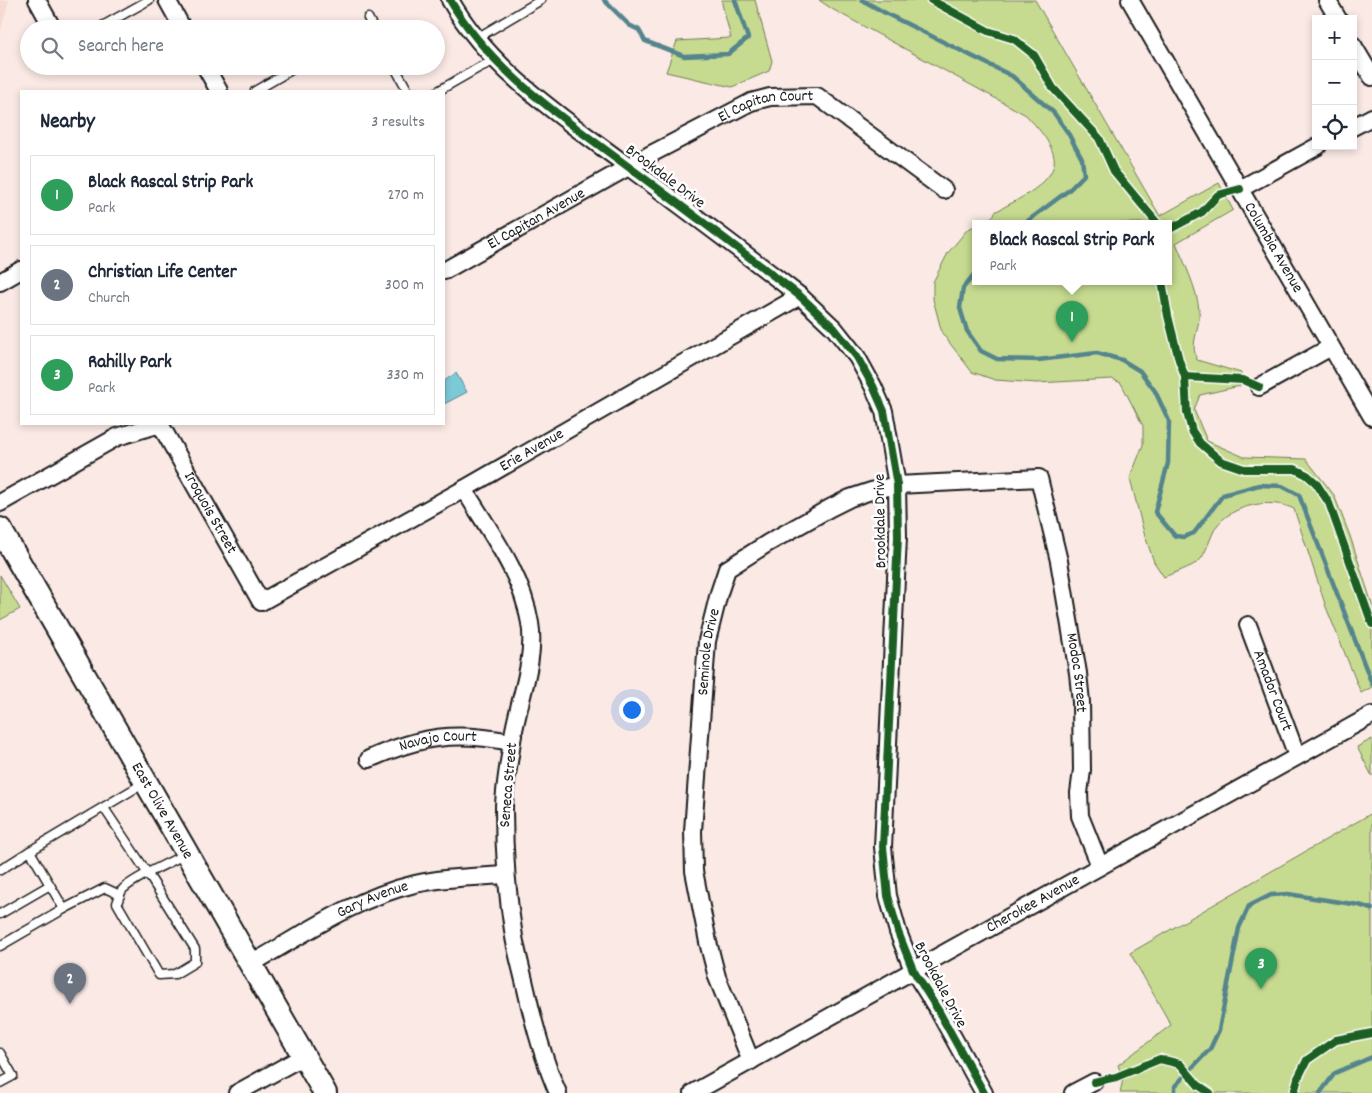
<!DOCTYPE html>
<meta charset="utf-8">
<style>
:root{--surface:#fff;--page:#f6f6f7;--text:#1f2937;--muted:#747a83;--line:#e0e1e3;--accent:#1c1c1c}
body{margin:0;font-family:Dekko,sans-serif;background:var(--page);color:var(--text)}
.controls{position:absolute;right:15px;top:15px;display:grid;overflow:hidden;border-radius:0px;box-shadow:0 2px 8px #0003}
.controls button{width:45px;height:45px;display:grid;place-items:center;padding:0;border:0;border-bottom:1px solid var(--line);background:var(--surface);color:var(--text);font:25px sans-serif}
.you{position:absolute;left:631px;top:709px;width:18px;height:18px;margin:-12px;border:4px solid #fff;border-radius:50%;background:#1a73e8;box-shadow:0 0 0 8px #1a73e833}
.badge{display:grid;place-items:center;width:32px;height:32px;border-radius:50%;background:var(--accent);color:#fff;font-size:16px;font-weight:700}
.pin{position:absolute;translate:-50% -41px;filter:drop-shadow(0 1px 2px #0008)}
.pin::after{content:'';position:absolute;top:26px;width:18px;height:15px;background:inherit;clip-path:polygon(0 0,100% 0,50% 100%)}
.popup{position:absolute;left:972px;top:220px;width:200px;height:65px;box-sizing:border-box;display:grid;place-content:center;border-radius:0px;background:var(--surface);filter:drop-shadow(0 1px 4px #0005);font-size:16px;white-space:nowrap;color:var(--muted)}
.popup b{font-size:19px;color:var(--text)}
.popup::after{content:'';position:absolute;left:50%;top:100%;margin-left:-10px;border:10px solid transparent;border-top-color:var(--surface)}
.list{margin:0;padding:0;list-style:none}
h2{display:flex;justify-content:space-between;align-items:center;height:65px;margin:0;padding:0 20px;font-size:21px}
h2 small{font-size:16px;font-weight:400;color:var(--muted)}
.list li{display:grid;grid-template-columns:32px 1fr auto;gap:15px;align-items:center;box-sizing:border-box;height:80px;margin:0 10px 10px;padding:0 10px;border:1px solid var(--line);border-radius:0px}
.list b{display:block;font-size:19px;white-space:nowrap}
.list p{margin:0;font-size:16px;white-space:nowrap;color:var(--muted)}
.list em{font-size:16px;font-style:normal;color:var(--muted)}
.icon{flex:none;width:28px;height:28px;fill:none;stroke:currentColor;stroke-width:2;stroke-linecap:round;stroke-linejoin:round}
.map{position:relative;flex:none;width:1372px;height:1093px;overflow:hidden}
.search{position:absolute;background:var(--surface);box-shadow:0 2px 8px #0003;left:20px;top:20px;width:425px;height:55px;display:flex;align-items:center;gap:12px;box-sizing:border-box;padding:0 18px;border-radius:28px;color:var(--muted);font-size:19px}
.panel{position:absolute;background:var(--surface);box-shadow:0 2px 8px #0003;left:20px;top:90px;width:425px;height:335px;border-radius:0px}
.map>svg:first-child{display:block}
.built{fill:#f6dad1}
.green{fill:#c6db90;stroke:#717c56}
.water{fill:#7bcad8;stroke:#55848d}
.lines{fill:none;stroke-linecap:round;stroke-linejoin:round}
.stream{stroke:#55848d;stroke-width:4.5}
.service-casing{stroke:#1c1c1c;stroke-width:11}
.minor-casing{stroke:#1c1c1c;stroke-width:20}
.secondary-casing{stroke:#1c1c1c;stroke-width:26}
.service{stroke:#fff;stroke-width:8}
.minor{stroke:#fff;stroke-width:16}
.secondary{stroke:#fff;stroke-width:22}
.cycleway-casing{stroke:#fff;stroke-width:11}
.cycleway{stroke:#1b5e20;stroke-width:8}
.labels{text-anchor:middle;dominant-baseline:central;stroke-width:5;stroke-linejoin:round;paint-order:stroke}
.street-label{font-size:16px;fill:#1c1c1c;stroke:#fff}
</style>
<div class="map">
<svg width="1372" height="1093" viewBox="0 0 1372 1093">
<rect width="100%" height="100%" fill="#fae9e4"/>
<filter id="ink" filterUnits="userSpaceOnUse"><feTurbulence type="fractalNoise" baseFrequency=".02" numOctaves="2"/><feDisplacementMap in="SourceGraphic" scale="10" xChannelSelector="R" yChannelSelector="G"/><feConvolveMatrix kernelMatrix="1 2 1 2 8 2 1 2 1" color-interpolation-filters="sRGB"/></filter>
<g filter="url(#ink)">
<path class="built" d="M0 0H9L0 33Z"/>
<g class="green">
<path d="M722 0H755L772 61 769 71 732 87 666 72 677 41 731 38 722 4Z"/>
<path d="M819 0H1035L1160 216 1219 183 1233 210 1176 243C1184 263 1197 288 1199 310 1201 328 1189 342 1197 360L1241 373 1240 386 1200 395 1194 410 1207 441 1244 457 1306 459 1334 495 1350 536 1372 604V687L1361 693 1326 607 1294 509C1271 497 1231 505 1216 527 1211 535 1205 556 1199 561 1194 566 1171 574 1164 577L1154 562 1144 533 1130 478 1143 445V426L1121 383 1112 379 1037 383 995 380 972 372 942 333 933 299V282L948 253 967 230 976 225V281H1168V223H978C984 219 993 220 995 212 1014 201 1063 181 1053 153 1048 138 1036 126 1026 115L832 9Z"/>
<path d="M0 575 20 609 0 620Z"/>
<path d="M1372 739V776L1357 747Z"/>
<path d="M1372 813V1093H1120L1123 1079 1118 1065 1171 1025 1130 953Z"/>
</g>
<path class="water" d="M456 373 467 392 444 404V381Z"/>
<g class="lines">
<g class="stream">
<path d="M604 0 629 25 639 30 645 41 684 56 728 54 748 38 735 0"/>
<path d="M862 0 889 15 1012 76 1054 113 1068 133 1082 159 1084 175 1069 190 1025 223"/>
<path d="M976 272 963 288 960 308 967 331 981 351 997 359 1038 360 1097 353 1122 360 1140 371 1155 391 1169 421 1168 463 1155 512 1175 536 1184 537 1194 533 1223 495 1259 485 1282 486 1299 495 1372 684"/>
<path d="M1175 1093V1086L1210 1049 1219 1030 1239 928 1249 906 1271 895 1288 894 1359 905 1372 909"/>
<path d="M1320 1093 1335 1073 1372 1057"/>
</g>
<g class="service-casing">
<g id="service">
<path d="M368 18 374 29"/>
<path d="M97 29 149 0"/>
<path d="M477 38 541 0"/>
<path d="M394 66 408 91"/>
<path d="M255 91 298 66"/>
<path d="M438 91 480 67 496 60"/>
<path d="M104 808 148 874 195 949V962L175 974 159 975 117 903C119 899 120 892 123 889 137 876 168 864 185 854"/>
<path d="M0 870 30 851"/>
<path d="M120 895 105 888 64 909 30 851 144 783"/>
<path d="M0 914 50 885"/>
<path d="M0 946 64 909"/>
<path d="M0 1053 13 1076 0 1083"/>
</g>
</g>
<g class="minor-casing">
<g id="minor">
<path d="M37 0 53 29"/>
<path d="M167 0 183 29"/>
<path d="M450 0C491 72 565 119 630 168 687 210 744 253 800 296L834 328 857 357 873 386 884 411 897 485 898 537 883 847 888 896 898 932 913 970 938 1010 984 1093"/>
<path id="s1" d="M1130 0 1372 417"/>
<path d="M1327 0 1338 19"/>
<path d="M1353 45 1372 77"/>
<path d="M205 66 219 91"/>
<path d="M1353 127 1372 117"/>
<path d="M1240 189 1318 146"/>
<path id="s2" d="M444 271 653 153 751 102 770 97 817 96 944 190"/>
<path d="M0 282 21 270"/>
<path d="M1259 387 1331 347"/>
<path id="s3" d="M160 424 261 602 464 489 800 296"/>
<path d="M464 489C489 531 522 573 530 623 537 663 515 708 511 749 508 769 504 789 504 809 504 852 507 895 514 937 517 954 522 971 526 989 534 1025 543 1059 558 1093"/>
<path d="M0 503 117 437 160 424"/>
<path id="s4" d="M1248 625 1297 756"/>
<path id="s5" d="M369 759C421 736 455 731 511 742"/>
<path id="s6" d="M251 964C304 934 355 898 415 884 445 877 476 877 506 875"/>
<path id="s7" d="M751 1061 717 977 708 942 694 871 693 831 707 641 719 593 727 569 768 543 830 508 850 498 871 491 897 485 1039 478 1059 561 1078 673 1081 702 1082 770 1079 793 1080 816 1100 866"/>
<path d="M237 1093 304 1056"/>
<path id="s8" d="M693 1093 1372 715"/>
<path d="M1073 1093 1094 1082"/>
</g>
</g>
<g class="secondary-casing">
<g id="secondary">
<path id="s9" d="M0 529 325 1093"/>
</g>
</g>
<use href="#service" class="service"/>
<use href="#minor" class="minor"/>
<use href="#secondary" class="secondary"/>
<g class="cycleway-casing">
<g id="cycleway">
<path d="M450 0C491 72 565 119 630 168 687 210 744 253 800 296L834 328 857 357 873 386 884 411 897 485 898 537 883 847 888 896 898 932 913 970 938 1010 984 1093"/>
<path d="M931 0 988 31 1014 39 1034 55 1053 88 1099 138 1114 171 1157 223"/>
<path d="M1168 230 1202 212 1218 195 1240 189"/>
<path d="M1162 281 1168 316 1179 360 1185 377 1187 413 1192 431 1200 443 1221 461 1244 469H1295L1307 475 1316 483 1329 503 1372 624"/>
<path d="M1185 377 1243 380 1259 387"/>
<path d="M1094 1082 1116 1077 1160 1059 1180 1064 1198 1085 1210 1093"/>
<path d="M1294 1093 1298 1078 1307 1060 1336 1040 1372 1033"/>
</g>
</g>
<use href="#cycleway" class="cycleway"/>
</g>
</g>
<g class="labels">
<g class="street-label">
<text stroke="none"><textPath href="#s2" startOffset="364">El Capitan Court</textPath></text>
<text transform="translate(665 177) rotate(37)">Brookdale Drive</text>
<text stroke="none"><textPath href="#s2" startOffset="106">El Capitan Avenue</textPath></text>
<text stroke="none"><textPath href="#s1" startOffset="286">Columbia Avenue</textPath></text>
<text stroke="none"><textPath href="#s3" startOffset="515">Erie Avenue</textPath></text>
<text stroke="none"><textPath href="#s3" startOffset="102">Iroquois Street</textPath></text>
<text transform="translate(881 521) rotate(-91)">Brookdale Drive</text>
<text stroke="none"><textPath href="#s7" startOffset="419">Seminole Drive</textPath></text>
<text stroke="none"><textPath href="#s7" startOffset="1036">Modoc Street</textPath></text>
<text stroke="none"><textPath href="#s4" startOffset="70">Amador Court</textPath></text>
<text stroke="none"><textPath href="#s5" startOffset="72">Navajo Court</textPath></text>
<text transform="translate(509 785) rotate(-85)">Seneca Street</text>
<text stroke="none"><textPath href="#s9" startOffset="325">East Olive Avenue</textPath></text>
<text stroke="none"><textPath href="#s6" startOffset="138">Gary Avenue</textPath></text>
<text stroke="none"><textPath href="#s8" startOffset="389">Cherokee Avenue</textPath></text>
<text transform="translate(940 985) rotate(62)">Brookdale Drive</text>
</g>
</g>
</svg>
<div class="controls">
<button>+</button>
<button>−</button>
<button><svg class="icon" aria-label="locate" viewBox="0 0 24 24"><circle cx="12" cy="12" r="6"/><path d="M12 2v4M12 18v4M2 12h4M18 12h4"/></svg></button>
</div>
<div class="you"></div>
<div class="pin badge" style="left:1072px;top:342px;background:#2e9e5b">1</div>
<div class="popup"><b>Black Rascal Strip Park</b>Park</div>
<div class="pin badge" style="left:70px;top:1004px;background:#6b7280">2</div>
<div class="pin badge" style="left:1261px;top:989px;background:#2e9e5b">3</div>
<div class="search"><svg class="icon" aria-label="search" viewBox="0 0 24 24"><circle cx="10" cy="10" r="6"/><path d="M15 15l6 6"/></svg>Search here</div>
<section class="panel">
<h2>Nearby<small>3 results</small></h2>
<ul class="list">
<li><span class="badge" style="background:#2e9e5b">1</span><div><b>Black Rascal Strip Park</b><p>Park</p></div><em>270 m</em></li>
<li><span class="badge" style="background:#6b7280">2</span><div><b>Christian Life Center</b><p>Church</p></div><em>300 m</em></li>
<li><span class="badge" style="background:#2e9e5b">3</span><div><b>Rahilly Park</b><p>Park</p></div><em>330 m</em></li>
</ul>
</section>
</div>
